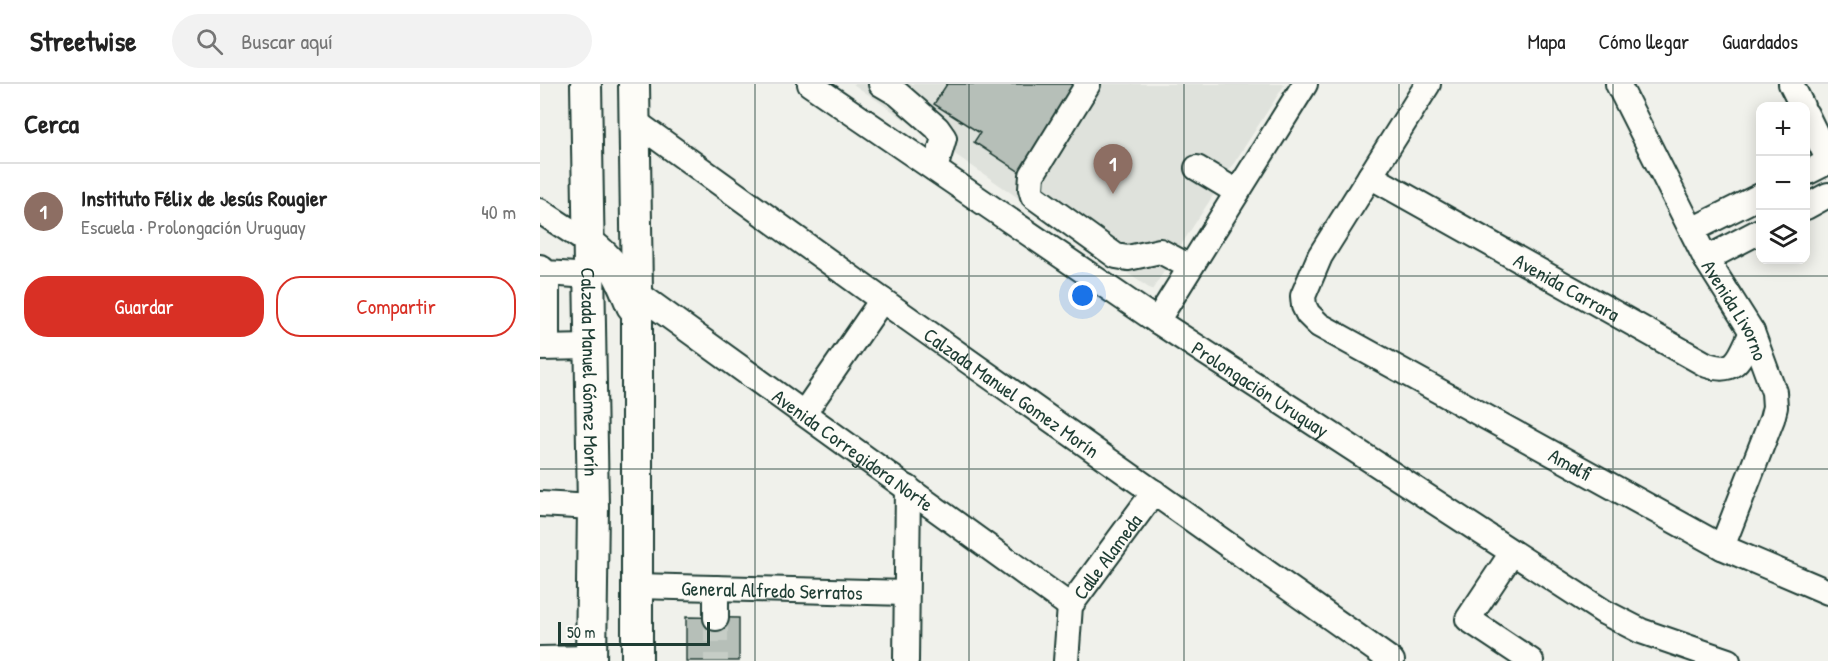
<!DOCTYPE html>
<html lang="es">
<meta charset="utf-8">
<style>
:root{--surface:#fff;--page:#f2f2f2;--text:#222;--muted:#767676;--line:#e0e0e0;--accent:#d93025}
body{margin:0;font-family:"Patrick Hand",sans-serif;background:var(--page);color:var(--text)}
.controls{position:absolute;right:18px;top:18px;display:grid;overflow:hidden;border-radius:12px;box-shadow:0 3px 15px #0003}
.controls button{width:54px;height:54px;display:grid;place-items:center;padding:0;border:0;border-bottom:2px solid var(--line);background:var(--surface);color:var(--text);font:30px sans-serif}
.scale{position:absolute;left:18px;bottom:15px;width:152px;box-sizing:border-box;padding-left:6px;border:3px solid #1f3d34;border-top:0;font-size:16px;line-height:21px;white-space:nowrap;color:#1f3d34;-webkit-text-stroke:4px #fdfcf7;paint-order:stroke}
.you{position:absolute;left:543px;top:212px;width:21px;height:21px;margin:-15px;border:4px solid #fff;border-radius:50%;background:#1a73e8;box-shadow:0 0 0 9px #1a73e833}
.badge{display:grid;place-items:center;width:39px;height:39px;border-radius:50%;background:var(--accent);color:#fff;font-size:20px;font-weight:700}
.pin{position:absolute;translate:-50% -50px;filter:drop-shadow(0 2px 3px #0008)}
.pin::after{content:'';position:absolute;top:32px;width:21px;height:18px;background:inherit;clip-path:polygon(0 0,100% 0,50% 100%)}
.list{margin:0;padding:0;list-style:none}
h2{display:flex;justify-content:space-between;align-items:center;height:78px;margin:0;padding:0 24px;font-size:26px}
h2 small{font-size:20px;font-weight:400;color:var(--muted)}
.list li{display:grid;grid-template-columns:39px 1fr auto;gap:18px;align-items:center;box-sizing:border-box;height:96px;padding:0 24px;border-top:2px solid var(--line)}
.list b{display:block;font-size:22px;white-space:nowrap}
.list p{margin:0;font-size:20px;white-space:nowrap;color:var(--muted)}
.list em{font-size:20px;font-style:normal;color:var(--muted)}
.actions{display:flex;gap:12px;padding:18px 24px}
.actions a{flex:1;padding:14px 0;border:2px solid var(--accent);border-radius:24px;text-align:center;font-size:21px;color:var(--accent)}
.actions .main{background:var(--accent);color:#fff}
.icon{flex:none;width:33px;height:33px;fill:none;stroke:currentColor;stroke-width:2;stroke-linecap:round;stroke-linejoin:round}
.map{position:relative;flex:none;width:1288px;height:577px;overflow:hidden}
header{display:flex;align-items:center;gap:36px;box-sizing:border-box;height:84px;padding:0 30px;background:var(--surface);border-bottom:2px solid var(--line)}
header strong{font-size:28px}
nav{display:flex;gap:33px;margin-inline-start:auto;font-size:21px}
.search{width:420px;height:54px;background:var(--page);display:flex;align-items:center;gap:15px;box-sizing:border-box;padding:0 21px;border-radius:33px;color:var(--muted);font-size:22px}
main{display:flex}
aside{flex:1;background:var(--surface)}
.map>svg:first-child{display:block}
.built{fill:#dfe2dc}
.building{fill:#b6bfb8;stroke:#1f3d34;stroke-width:1.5}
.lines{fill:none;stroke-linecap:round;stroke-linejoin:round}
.minor-tunnel{stroke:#c6cdc6;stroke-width:24;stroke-dasharray:24 12;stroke-linecap:butt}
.minor-casing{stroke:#1f3d34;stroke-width:28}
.major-casing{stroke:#1f3d34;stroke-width:34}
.minor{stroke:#fdfcf7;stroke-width:24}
.major{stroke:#fdfcf7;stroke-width:30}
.grid{fill:none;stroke:#1f3d34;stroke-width:1.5;stroke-opacity:0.55}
.labels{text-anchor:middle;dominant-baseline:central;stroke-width:6;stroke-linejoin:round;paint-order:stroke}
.street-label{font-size:20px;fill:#1f3d34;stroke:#fdfcf7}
</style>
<header>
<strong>Streetwise</strong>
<div class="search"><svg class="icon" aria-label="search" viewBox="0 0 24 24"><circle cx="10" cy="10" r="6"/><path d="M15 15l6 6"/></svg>Buscar aquí</div>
<nav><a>Mapa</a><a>Cómo llegar</a><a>Guardados</a></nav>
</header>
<main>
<aside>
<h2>Cerca<small></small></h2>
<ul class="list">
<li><span class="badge" style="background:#8d6e63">1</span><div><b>Instituto Félix de Jesús Rougier</b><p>Escuela · Prolongación Uruguay</p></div><em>40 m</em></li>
</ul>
<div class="actions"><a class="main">Guardar</a><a>Compartir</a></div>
</aside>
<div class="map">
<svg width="1288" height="577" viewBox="0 0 1288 577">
<rect width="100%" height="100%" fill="#f0f1eb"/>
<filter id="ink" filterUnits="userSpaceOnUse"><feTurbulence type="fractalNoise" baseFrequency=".0167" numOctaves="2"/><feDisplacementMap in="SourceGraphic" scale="12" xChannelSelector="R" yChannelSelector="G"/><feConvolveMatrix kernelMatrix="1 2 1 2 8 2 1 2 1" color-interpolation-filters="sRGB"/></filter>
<g filter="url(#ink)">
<path class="built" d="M313 0H745L612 206Z"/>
<g class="building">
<path d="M407 0H536L486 92 434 58 440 49 394 20Z"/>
<path d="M146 533 199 534V577H146Z"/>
</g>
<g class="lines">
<path class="minor-tunnel" d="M176 534V577"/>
<g class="minor-casing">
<g id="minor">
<path id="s1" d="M270 0 617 237 1064 528 1101 547 1188 577"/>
<path d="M341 0 358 10 397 44 404 54 395 85"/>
<path d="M548 0 492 91 491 105 493 112 576 172 588 174 620 167 650 183"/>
<path id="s2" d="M888 0 780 172 763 212 764 222 768 230 779 241 1182 463 1288 508"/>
<path id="s3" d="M1078 0 1166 175 1212 248 1234 308 1235 323 1232 335 1182 463"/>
<path d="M1251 0 1262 22"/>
<path d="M1266 30 1288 75"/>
<path id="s4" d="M94 37 342 216 852 577"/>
<path d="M657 84 697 108"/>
<path d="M1266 89 1288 78"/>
<path id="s5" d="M830 92 1167 281C1198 291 1200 272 1212 248"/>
<path d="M1266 123 1288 111"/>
<path d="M0 127 49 159"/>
<path d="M1152 146 1220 112"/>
<path d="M1166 175 1220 147"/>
<path d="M0 183 7 189 49 192"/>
<path id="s6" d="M97 209 530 522"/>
<path d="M617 237 765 0"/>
<path d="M7 263V189"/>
<path d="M0 264 50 263"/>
<path d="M264 329 342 216"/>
<path d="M0 420 53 423"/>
<path d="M972 469 928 535 991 577"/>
<path id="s7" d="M97 502 366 509"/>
<path d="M176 534V504"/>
<path d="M0 575 51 574"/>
<path d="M366 577 368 404"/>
<path id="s8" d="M526 577 530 522 614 408"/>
</g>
</g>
<g class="major-casing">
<g id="major">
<path id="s9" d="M46 0 53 423 51 577"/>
<path d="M94 0 97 209V577"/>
<path d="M49 159C77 180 79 191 92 222"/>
</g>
</g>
<use href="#minor" class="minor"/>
<use href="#major" class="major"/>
</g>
</g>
<path class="grid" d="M215 0V577M429 0V577M644 0V577M859 0V577M1073 0V577M0 192H1288M0 385H1288"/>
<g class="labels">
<g class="street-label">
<text stroke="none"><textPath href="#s5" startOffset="226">Avenida Carrara</textPath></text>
<text stroke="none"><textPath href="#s3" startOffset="255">Avenida Livorno</textPath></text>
<text stroke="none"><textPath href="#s9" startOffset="288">Calzada Manuel Gómez Morín</textPath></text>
<text stroke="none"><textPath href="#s1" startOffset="544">Prolongación Uruguay</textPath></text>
<text stroke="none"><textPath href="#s4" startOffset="465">Calzada Manuel Gomez Morín</textPath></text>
<text stroke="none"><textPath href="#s6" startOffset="267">Avenida Corregidora Norte</textPath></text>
<text stroke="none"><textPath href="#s2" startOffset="568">Amalfi</textPath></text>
<text stroke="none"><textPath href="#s8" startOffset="117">Calle Alameda</textPath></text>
<text stroke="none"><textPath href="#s7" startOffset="135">General Alfredo Serratos</textPath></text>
</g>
</g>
</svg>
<div class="controls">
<button>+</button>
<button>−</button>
<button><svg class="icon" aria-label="layers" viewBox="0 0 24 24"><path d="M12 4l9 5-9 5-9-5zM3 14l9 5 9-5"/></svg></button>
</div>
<div class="scale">50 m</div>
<div class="you"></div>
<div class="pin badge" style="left:573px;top:110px;background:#8d6e63">1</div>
</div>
</main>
